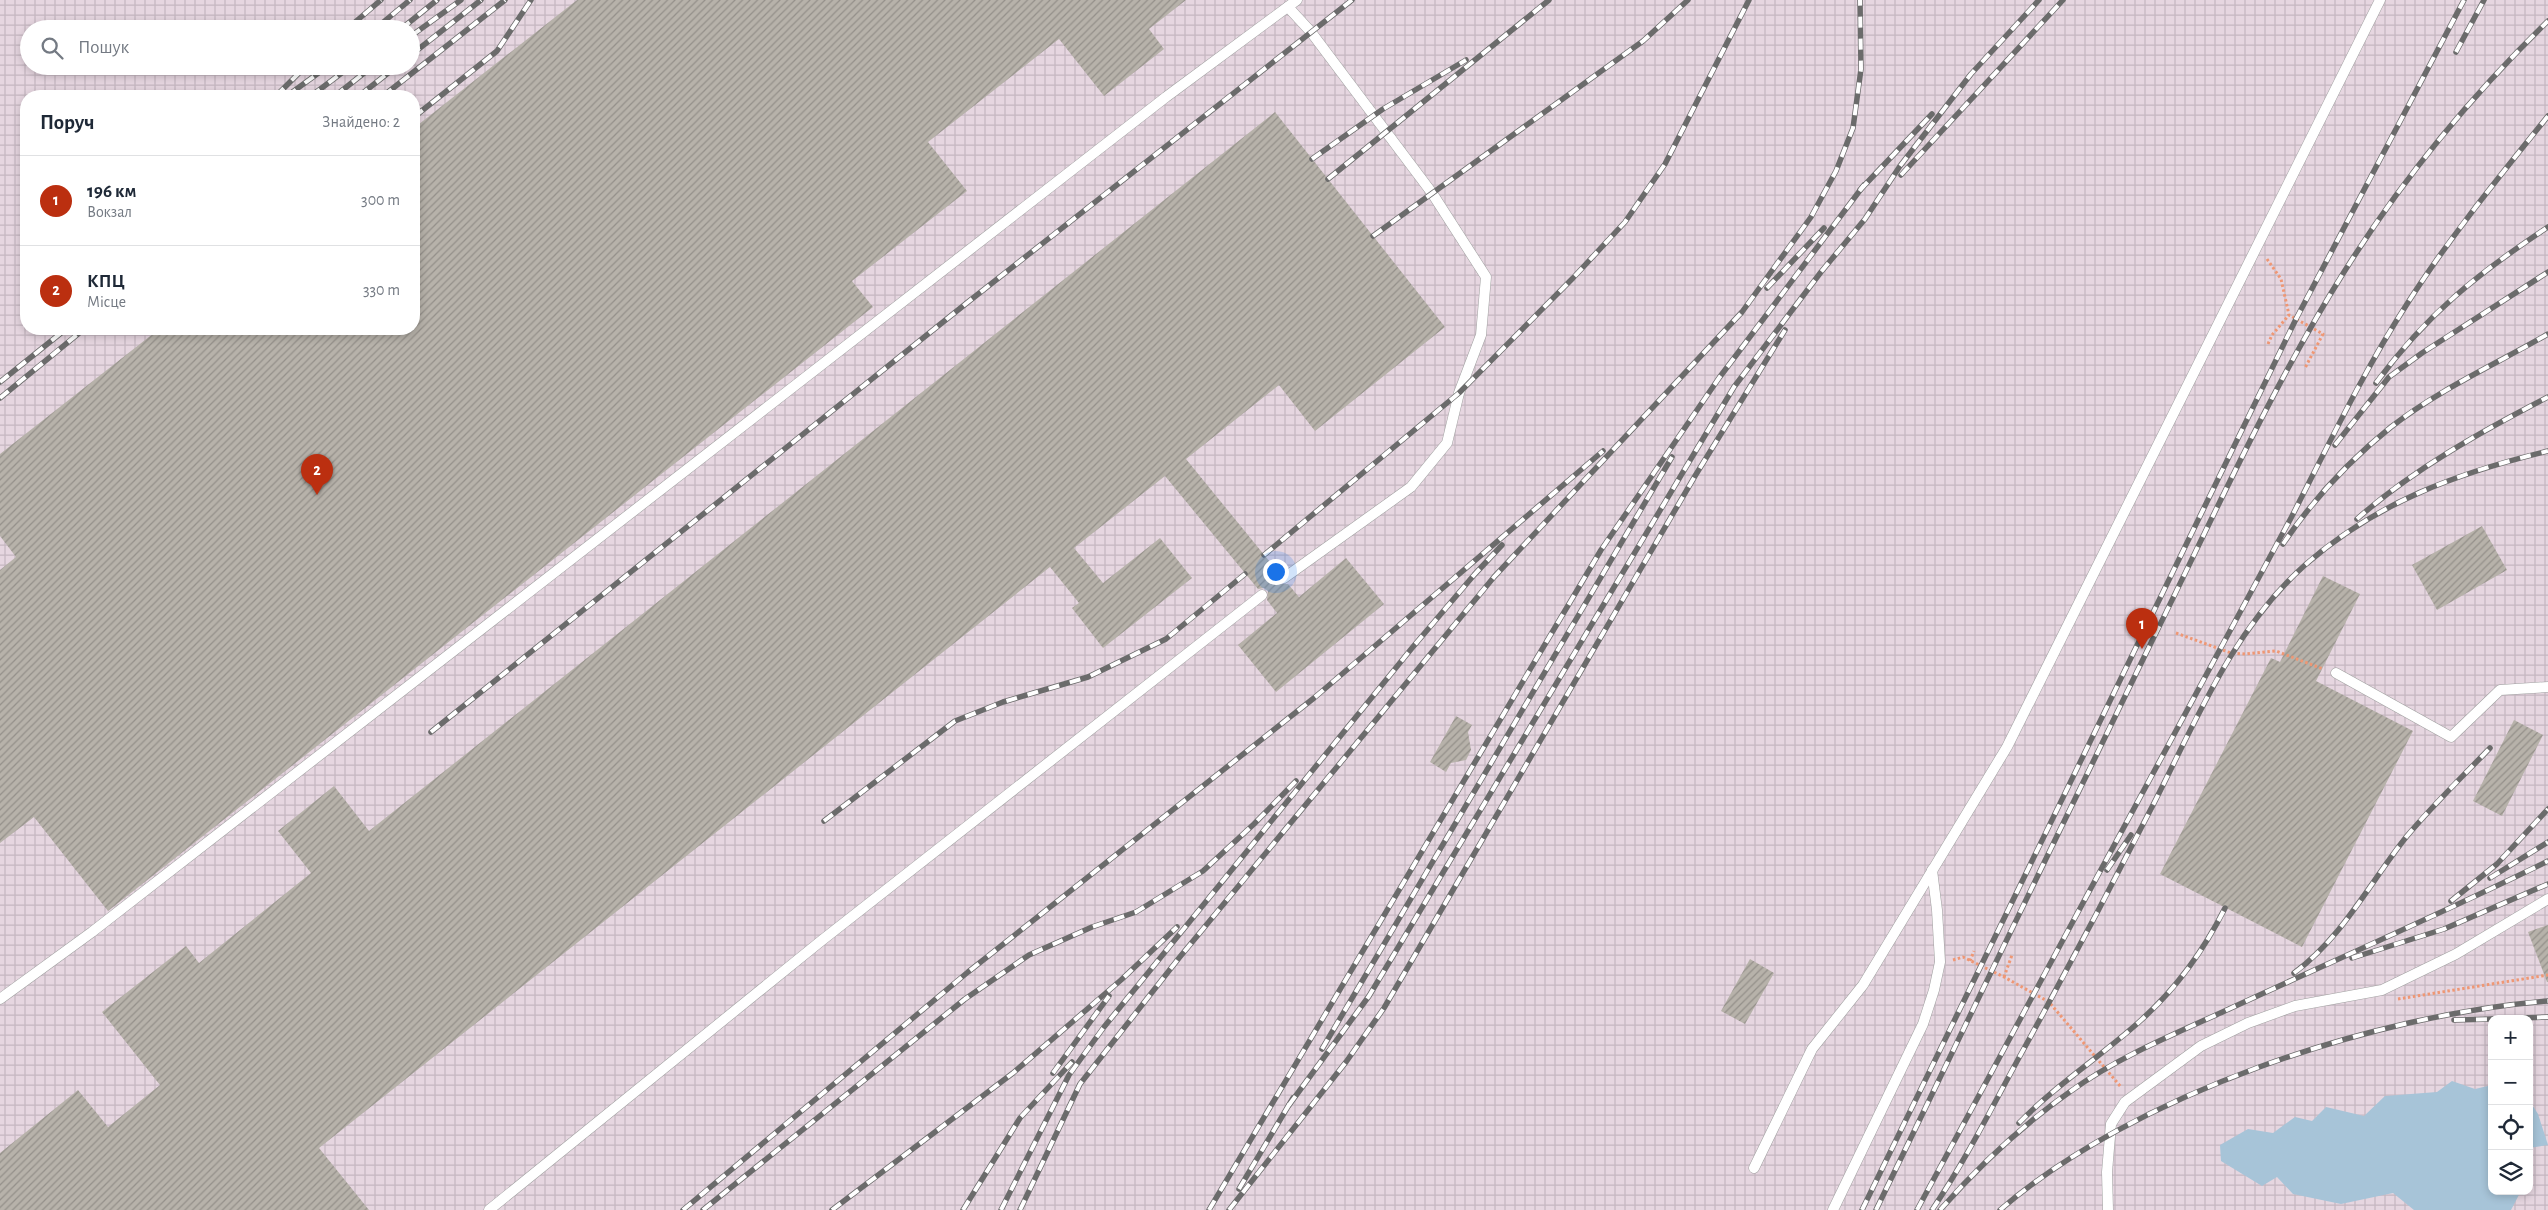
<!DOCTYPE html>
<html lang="uk">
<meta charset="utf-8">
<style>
:root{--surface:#fff;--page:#f2f2f3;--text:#1f2937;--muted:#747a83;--line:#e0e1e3;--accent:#bb2f10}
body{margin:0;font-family:"Alegreya Sans",sans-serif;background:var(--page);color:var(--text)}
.controls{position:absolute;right:15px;bottom:15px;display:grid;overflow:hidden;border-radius:10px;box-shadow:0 2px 8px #0003}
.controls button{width:45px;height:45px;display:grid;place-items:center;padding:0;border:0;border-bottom:1px solid var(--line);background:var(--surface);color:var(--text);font:25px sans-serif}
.you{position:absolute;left:1275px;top:571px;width:18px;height:18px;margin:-12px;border:4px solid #fff;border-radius:50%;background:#1a73e8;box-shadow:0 0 0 8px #1a73e833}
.badge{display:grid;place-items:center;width:32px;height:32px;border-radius:50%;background:var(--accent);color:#fff;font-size:16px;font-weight:700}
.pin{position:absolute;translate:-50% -41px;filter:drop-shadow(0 1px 2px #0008)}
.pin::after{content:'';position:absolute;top:26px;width:18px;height:15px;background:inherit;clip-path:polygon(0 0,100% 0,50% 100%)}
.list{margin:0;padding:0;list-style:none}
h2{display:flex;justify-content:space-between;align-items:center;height:65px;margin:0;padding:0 20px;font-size:21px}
h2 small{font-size:16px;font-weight:400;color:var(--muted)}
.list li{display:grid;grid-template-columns:32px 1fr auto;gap:15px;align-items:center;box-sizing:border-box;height:90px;padding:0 20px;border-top:1px solid var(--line)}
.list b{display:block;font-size:19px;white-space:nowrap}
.list p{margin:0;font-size:16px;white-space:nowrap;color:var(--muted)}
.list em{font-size:16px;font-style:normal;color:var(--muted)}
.icon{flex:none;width:28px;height:28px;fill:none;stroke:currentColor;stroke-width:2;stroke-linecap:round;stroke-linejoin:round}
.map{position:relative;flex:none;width:2548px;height:1210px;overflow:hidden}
.search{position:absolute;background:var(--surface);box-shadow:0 2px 8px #0003;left:20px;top:20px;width:400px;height:55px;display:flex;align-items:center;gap:12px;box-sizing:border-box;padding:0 18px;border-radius:28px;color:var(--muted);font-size:19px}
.panel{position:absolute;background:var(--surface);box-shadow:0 2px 8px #0003;left:20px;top:90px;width:400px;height:245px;border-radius:20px}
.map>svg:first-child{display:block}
.industrial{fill:url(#industrial-grid);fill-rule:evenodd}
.water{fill:#a7c4d8}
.building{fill:url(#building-hatch)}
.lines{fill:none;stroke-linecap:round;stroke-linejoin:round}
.service-casing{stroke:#a1a1a1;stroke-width:11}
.path{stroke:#ef9774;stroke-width:3;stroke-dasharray:2.5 2.5;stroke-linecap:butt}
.service{stroke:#fff;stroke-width:10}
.rail-casing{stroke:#6b6b6b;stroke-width:5.5}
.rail{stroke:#fff;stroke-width:4;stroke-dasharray:11;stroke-linecap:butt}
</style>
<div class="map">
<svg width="2548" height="1210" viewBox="0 0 2548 1210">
<defs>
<pattern id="industrial-grid" width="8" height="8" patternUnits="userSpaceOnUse" patternTransform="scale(1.25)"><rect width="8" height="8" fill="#e6d6e0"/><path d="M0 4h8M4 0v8" fill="none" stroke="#c5b7c0"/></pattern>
<pattern id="building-hatch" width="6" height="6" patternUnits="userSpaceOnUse" patternTransform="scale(1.25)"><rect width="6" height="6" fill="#b7b2aa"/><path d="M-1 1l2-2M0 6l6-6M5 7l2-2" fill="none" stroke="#94908a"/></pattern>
</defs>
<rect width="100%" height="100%" fill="#eeece4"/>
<path class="industrial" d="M0 0H2548V1210H0ZM29 29H411V66H29ZM26 96H414V329H26ZM2492 1019H2529V1191H2492Z"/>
<g class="water">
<path d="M2452 1081 2475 1089 2492 1085V1191H2521L2511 1210H2414L2393 1193 2341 1204 2293 1194 2277 1177 2262 1186 2221 1161 2220 1145 2248 1129 2273 1133 2295 1117 2312 1121 2326 1107 2364 1116 2385 1096 2437 1092Z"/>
<path d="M2529 1100 2538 1114 2548 1145 2529 1148Z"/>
</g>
<g class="building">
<path d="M577 0H1186L1149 29 1164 49 1104 96 1059 39 928 142 967 191 852 281 873 307 108 911 34 817 0 843V570L16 557 0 536V454L159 329H414V128Z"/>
<path d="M1275 112 1445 327 1315 431 1279 385 1186 459 1279 573 1277 579 1281 584H1288L1299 597 1346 558 1384 604 1276 692 1238 645 1277 613 1267 600 1268 591 1264 588 1258 589 1165 476 1074 548 1103 583 1160 538 1192 578 1103 648 1072 608 1079 603 1050 567 319 1148 369 1210H0V1153L78 1090 108 1127 160 1085 102 1012 186 946 199 963 311 873 278 831 334 786 369 831Z"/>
<path d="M2482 526 2507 570 2437 610 2412 565Z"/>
<path d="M2323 576 2360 594 2316 681 2413 731 2302 947 2160 874 2271 658 2280 662Z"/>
<path d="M1456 716 1472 725 1468 732 1471 750 1466 760 1451 763 1446 772 1430 762Z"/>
<path d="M2514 720 2543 735 2502 816 2473 801Z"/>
<path d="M2548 925V982H2547L2528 932Z"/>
<path d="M1750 959 1774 973 1745 1024 1721 1011Z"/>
</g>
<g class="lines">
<g class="service-casing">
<g id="service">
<path d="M1284 578 1411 487 1447 443 1459 393 1481 335 1486 277 1432 193 1311 32 1288 7"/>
<path d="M2336 673 2451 737 2500 690 2548 687"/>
<path d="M0 999 92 932 1166 97 1297 0"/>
<path d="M1754 1168 1812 1049 1863 985 2007 747 2380 0"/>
<path d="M489 1210 821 941 1262 595"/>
<path d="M1833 1210 1923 1024 1934 990 1940 962 1937 910 1932 870"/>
<path d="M2108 1210 2107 1172 2111 1124 2125 1102 2201 1046 2248 1023 2295 1006 2382 990 2456 954 2548 899"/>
</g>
</g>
<g class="path">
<path d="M2267 259 2281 279 2289 315 2323 334 2305 368"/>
<path d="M2268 344 2272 335 2289 315"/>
<path d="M2176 633 2231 653 2245 654 2276 651 2323 669"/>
<path d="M1953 960 1963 957 2004 977 2049 1002 2121 1087"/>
<path d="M1970 961 1974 951"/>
<path d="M2004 977 2012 955"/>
<path d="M2398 999 2548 975"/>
</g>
<use href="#service" class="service"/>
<g class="rail-casing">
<g id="rail">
<path d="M347 29 381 0"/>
<path d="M375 29 410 0"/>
<path d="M401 29 437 0"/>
<path d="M411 36 461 0"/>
<path d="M2456 52 2484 0"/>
<path d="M411 55 481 0"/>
<path d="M276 96 306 66"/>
<path d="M287 96 328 66"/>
<path d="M311 96 351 66"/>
<path d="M335 96 373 66"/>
<path d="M359 96 397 66"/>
<path d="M383 96 505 0"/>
<path d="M414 117 497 51 531 0"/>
<path d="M1312 159 1383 109 1466 60"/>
<path d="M1901 175 2063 0"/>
<path d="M1328 179 1549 0"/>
<path d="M1860 190 1932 114"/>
<path d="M1373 236 1643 41 1688 0"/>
<path d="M1767 288 1824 228"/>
<path d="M0 382 66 329"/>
<path d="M2376 383C2427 314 2477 274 2548 227"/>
<path d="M0 398 84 329"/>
<path d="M2335 445 2389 377 2422 353 2548 272"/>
<path d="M2357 519C2412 470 2482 431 2548 397"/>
<path d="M2283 544C2312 501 2351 459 2391 427 2438 390 2496 364 2548 334"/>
<path d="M1264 555 1459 393 1573 278 1625 222 1665 164 1749 0"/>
<path d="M431 732 968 302 1352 0"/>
<path d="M824 821 955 721 1003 702 1088 677 1166 639 1245 574"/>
<path d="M2107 870 2131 835"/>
<path d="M2490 878 2548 842"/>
<path d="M2451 901 2497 864 2548 809"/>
<path d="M2352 958 2444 929 2548 884"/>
<path d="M2294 973C2343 937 2370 882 2407 836 2433 805 2462 777 2490 748"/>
<path d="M2493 1019 2548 1017"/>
<path d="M2454 1020 2492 1019"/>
<path d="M1322 1049 1672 457"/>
<path d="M1053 1073 1109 996"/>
<path d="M1289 1105 1369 996 1734 387 1821 272 1865 219 1900 166 1971 74 2039 0"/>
<path d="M2019 1123C2056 1085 2100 1057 2139 1022 2175 990 2203 952 2225 908"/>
<path d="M1239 1189 1293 1098"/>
<path d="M683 1210 968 972 1314 698 1603 451"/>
<path d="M703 1210 965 999 1029 955 1092 927 1136 912 1203 871 1254 824 1296 781"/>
<path d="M832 1210 1013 1073 1121 980 1177 927"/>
<path d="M963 1210 1020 1118 1072 1062"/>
<path d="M1001 1210 1069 1075 1104 1027 1412 648 1474 575 1502 545"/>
<path d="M1020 1210 1080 1084 1179 958 1494 577 1742 312 1811 217 1836 171 1853 128 1861 69 1860 0"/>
<path d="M1209 1210 1601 550 1719 378 1864 185"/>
<path d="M1229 1210 1346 1062 1384 1008 1695 476 1785 330"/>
<path d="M1862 1210 2296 319 2464 0"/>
<path d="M1876 1210C1967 1022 2058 833 2150 645 2212 520 2270 390 2344 272 2401 181 2471 96 2548 21"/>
<path d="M1917 1210 2291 518C2328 446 2363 372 2407 304 2449 238 2499 177 2548 116"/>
<path d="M1932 1210C1966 1160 1992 1107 2021 1054 2066 972 2110 889 2153 805 2196 721 2233 629 2305 565 2377 502 2457 473 2548 451"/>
<path d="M1940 1210C1979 1166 2022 1125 2071 1091 2120 1056 2175 1034 2229 1009 2335 960 2443 913 2548 861"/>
<path d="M2000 1210C2134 1094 2373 1015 2548 1001"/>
</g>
</g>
<use href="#rail" class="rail"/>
</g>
</svg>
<div class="controls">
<button>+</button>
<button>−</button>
<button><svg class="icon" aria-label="locate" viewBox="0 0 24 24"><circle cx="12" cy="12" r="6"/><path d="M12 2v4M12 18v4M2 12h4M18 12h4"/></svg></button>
<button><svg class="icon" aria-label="layers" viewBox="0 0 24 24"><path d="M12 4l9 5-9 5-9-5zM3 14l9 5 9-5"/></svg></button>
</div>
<div class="you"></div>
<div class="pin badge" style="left:2142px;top:649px">1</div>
<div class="pin badge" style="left:317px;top:495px">2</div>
<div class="search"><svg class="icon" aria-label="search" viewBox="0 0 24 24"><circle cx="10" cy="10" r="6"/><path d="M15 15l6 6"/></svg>Пошук</div>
<section class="panel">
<h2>Поруч<small>Знайдено: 2</small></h2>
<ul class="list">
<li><span class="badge">1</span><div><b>196 км</b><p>Вокзал</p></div><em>300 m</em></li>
<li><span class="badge">2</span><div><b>КПЦ</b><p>Місце</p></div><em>330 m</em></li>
</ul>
</section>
</div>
